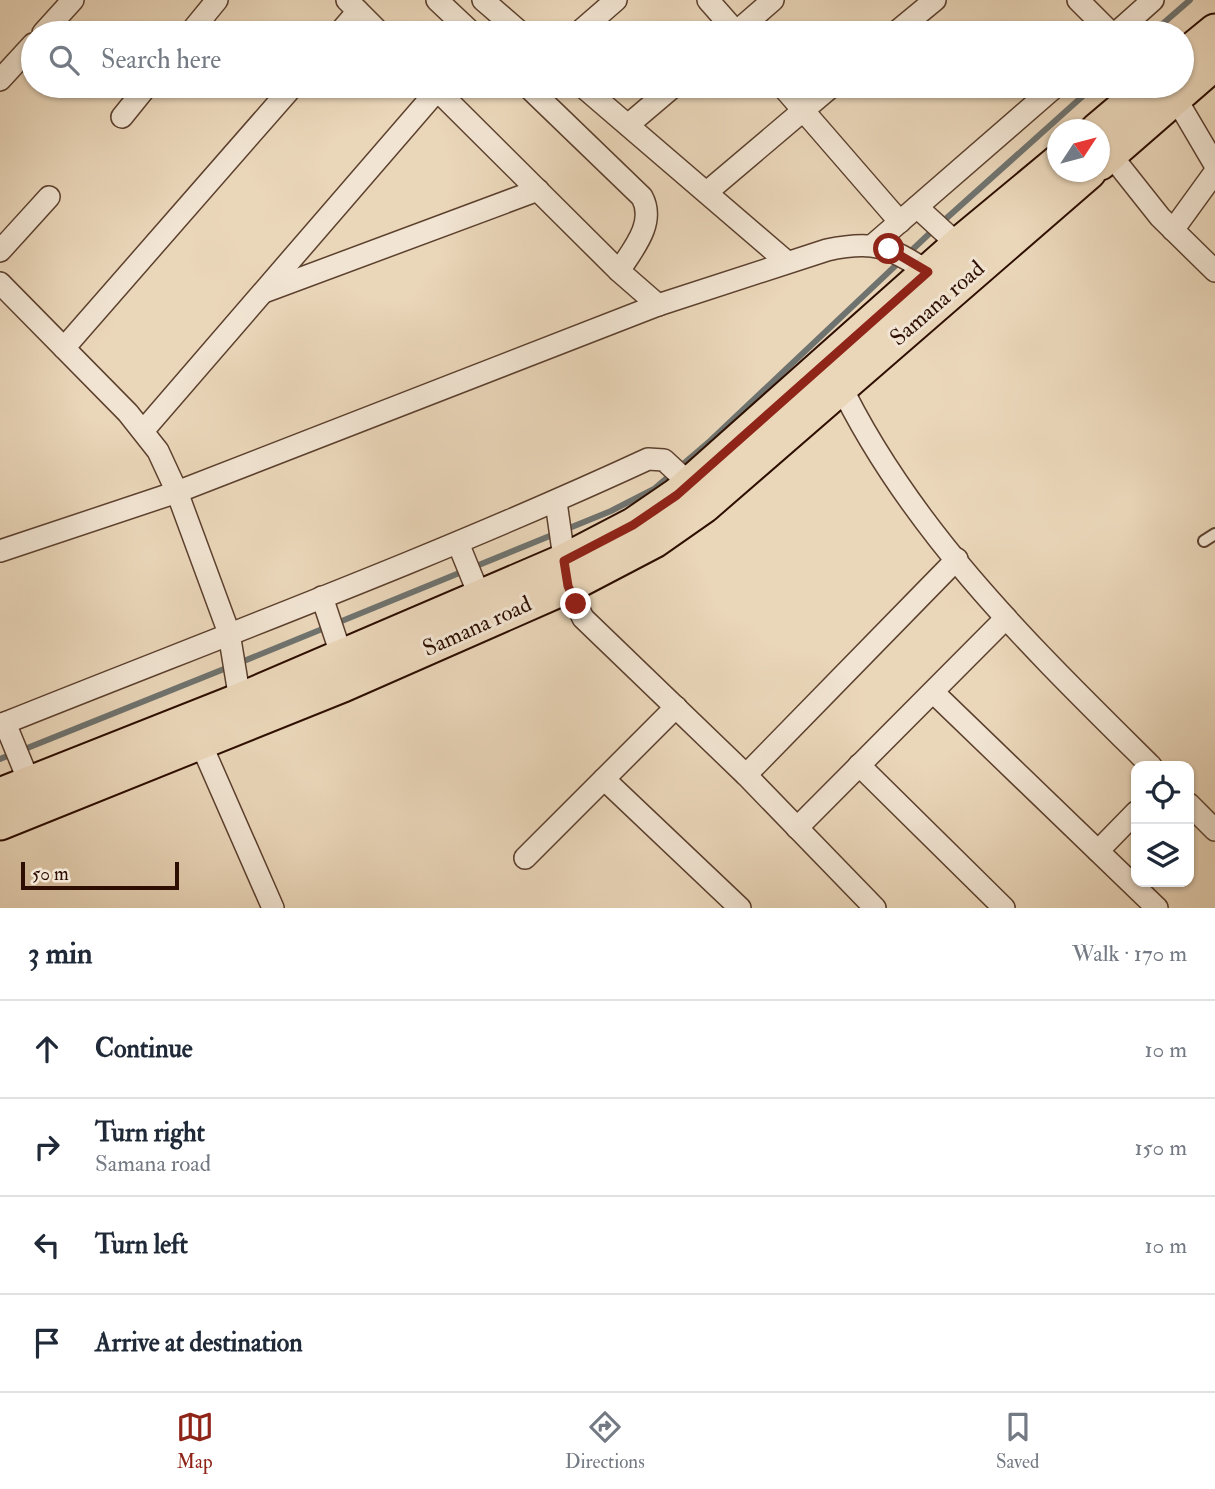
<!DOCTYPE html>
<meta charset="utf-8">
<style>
:root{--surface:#fff;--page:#f6f6f7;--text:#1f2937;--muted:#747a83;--line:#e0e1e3;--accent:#8f2418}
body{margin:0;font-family:"IM FELL Double Pica",serif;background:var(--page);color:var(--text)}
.controls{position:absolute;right:21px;bottom:21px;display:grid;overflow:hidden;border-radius:14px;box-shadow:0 2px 5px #0004}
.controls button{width:63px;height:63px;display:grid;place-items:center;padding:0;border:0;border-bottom:2px solid var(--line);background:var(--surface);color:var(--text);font:35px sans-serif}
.compass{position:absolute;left:1047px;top:119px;width:63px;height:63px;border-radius:50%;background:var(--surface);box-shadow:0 2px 5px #0004;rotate:54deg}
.scale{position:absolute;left:21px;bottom:18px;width:158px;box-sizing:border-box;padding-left:7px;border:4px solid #2d0e00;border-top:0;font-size:19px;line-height:24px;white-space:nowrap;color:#2d0e00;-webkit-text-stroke:5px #f1e4d2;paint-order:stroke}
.stop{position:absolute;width:21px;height:21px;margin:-16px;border:5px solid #8f2418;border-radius:50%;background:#fff}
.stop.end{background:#8f2418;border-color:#fff;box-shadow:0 2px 7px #0008}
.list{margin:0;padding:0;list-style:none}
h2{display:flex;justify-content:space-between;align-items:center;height:91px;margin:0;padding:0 28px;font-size:30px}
h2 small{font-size:23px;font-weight:400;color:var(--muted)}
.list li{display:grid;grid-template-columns:46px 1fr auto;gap:21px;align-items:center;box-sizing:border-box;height:98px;padding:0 28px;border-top:2px solid var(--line)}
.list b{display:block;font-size:26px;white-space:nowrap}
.list p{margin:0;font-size:23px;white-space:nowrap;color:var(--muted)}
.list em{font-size:23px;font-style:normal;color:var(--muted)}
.icon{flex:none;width:38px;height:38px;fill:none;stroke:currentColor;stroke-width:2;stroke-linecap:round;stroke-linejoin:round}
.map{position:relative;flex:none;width:1215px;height:908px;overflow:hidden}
.search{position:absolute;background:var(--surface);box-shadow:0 2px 5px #0004;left:21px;right:21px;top:21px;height:77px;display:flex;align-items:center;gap:18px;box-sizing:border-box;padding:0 24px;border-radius:38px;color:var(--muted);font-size:26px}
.sheet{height:483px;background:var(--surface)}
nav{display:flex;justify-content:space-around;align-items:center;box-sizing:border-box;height:98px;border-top:2px solid var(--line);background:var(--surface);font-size:19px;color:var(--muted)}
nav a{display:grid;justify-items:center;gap:4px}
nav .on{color:var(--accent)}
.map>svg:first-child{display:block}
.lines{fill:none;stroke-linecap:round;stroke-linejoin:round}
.stream{stroke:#6f736f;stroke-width:6}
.lane-casing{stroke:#5c402e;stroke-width:14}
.street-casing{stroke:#5c402e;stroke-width:24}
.primary-casing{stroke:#2d0e00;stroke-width:37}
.lane{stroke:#f1e4d2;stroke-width:10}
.street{stroke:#f1e4d2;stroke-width:21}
.primary{stroke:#ead6b9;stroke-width:33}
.route{stroke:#8f2418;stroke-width:9}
.labels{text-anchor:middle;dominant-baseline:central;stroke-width:6;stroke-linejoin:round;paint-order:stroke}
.street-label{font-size:23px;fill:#2d0e00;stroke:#f1e4d2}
</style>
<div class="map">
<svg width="1215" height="908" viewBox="0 0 1215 908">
<rect width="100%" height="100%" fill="#ead6b9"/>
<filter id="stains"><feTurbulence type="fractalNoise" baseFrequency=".00286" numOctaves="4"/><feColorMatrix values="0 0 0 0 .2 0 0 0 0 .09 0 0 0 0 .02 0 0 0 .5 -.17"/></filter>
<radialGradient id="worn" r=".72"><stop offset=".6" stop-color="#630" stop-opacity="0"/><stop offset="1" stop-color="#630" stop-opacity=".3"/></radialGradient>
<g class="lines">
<g class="stream">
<path d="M1152 33 1190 0"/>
<path d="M239 663 611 511 654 489 710 441 930 233 1094 86"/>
<path d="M0 759 229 667"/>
</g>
<g class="lane-casing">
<path id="lane" d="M1204 541 1215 534"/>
</g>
<g class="street-casing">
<g id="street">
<path d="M347 0 380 33"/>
<path d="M437 0 472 33"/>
<path d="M483 0 521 33"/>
<path d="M708 0 737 33"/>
<path d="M1078 0 1111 33"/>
<path d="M43 33 73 0"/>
<path d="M190 33 217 0"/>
<path d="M339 33 358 11"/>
<path d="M578 33 616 0"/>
<path d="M735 33 773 0"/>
<path d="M895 33 935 0"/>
<path d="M1116 33 1153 0"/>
<path d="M0 80 33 44"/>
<path d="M433 86 619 271 658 305"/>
<path d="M527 86 642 197C656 223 633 249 619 271"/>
<path d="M582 86 787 262"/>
<path d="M782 86 900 222"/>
<path d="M1175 97 1215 165"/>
<path d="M122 117 147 86"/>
<path d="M628 125 674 86"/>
<path d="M1110 154 1160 217 1215 271"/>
<path d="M707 192 832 86"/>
<path d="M917 207 967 253"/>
<path d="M1173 230 1215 172"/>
<path d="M873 245 1056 86"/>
<path d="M0 251 49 197"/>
<path d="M0 283 128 413 158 451 177 492 229 633 240 700"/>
<path d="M264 292 538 190"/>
<path d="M64 348 293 86"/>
<path d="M837 378C909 530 1033 649 1151 766"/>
<path d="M143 431 441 86"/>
<path d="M556 502 568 586 583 618 746 775 875 908"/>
<path d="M458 543 480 597"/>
<path d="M0 551 177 492 658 305 827 250C873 240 889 246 928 272"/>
<path d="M322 597 342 657"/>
<path d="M933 692 1157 908"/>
<path d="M5 723 30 784"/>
<path d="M0 725C217 638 436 557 648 459L664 460 690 484"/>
<path d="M201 744 273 908"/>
<path d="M859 765 1004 908"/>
<path d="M746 775 957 559"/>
<path d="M604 779 740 908"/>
<path d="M1189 804 1215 830"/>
<path d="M797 828 1006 618"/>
<path d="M1098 851 1136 812"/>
<path d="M525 858 676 707"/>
</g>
</g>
<g class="primary-casing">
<g id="primary">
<path d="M1182 58 1215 31"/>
<path d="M1097 130 1149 86"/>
<path d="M1100 163 1215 63"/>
<path d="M0 795 240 700 564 561 633 525 677 495 958 245 1058 162"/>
<path d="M0 823 343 685 568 586 654 541 704 506 1089 172"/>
</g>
</g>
<use href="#lane" class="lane"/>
<use href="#street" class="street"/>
<use href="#primary" class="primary"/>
</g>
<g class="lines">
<path class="route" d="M576 604 568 586 564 561 633 525 677 495 928 272 889 249"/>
</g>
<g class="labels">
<g class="street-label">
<text transform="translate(937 303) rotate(-41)">Samana road</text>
<text transform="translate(477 626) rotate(-24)">Samana road</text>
</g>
</g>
<rect width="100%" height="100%" filter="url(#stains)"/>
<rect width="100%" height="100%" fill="url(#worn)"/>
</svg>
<div class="controls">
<button><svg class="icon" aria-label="locate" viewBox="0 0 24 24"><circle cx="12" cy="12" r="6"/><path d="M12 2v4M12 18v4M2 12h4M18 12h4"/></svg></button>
<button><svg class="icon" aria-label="layers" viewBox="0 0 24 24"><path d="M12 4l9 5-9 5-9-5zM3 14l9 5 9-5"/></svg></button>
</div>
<svg class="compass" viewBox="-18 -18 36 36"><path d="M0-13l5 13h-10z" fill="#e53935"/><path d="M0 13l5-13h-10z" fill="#747a83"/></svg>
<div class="scale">50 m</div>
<div class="stop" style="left:889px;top:249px"></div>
<div class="stop end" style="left:576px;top:604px"></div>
<div class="search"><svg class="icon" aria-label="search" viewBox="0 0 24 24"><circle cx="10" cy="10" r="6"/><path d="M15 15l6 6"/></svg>Search here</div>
</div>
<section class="sheet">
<h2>3 min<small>Walk · 170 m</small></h2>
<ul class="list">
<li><svg class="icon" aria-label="ahead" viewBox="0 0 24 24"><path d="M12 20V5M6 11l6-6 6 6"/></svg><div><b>Continue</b></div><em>10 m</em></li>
<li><svg class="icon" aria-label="right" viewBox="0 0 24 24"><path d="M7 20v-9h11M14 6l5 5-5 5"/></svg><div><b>Turn right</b><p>Samana road</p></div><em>150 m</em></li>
<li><svg class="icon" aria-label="left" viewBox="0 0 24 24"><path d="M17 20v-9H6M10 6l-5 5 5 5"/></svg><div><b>Turn left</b></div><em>10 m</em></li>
<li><svg class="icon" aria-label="arrive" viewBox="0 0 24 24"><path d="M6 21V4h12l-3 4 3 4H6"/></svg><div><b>Arrive at destination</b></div></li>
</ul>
</section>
<nav>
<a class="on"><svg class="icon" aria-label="map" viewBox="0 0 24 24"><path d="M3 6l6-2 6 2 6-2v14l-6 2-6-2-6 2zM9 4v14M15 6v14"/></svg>Map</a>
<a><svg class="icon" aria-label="directions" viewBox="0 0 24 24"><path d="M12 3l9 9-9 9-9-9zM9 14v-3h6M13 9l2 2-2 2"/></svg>Directions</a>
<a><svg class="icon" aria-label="saved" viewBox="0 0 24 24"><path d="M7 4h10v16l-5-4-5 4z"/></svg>Saved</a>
</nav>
